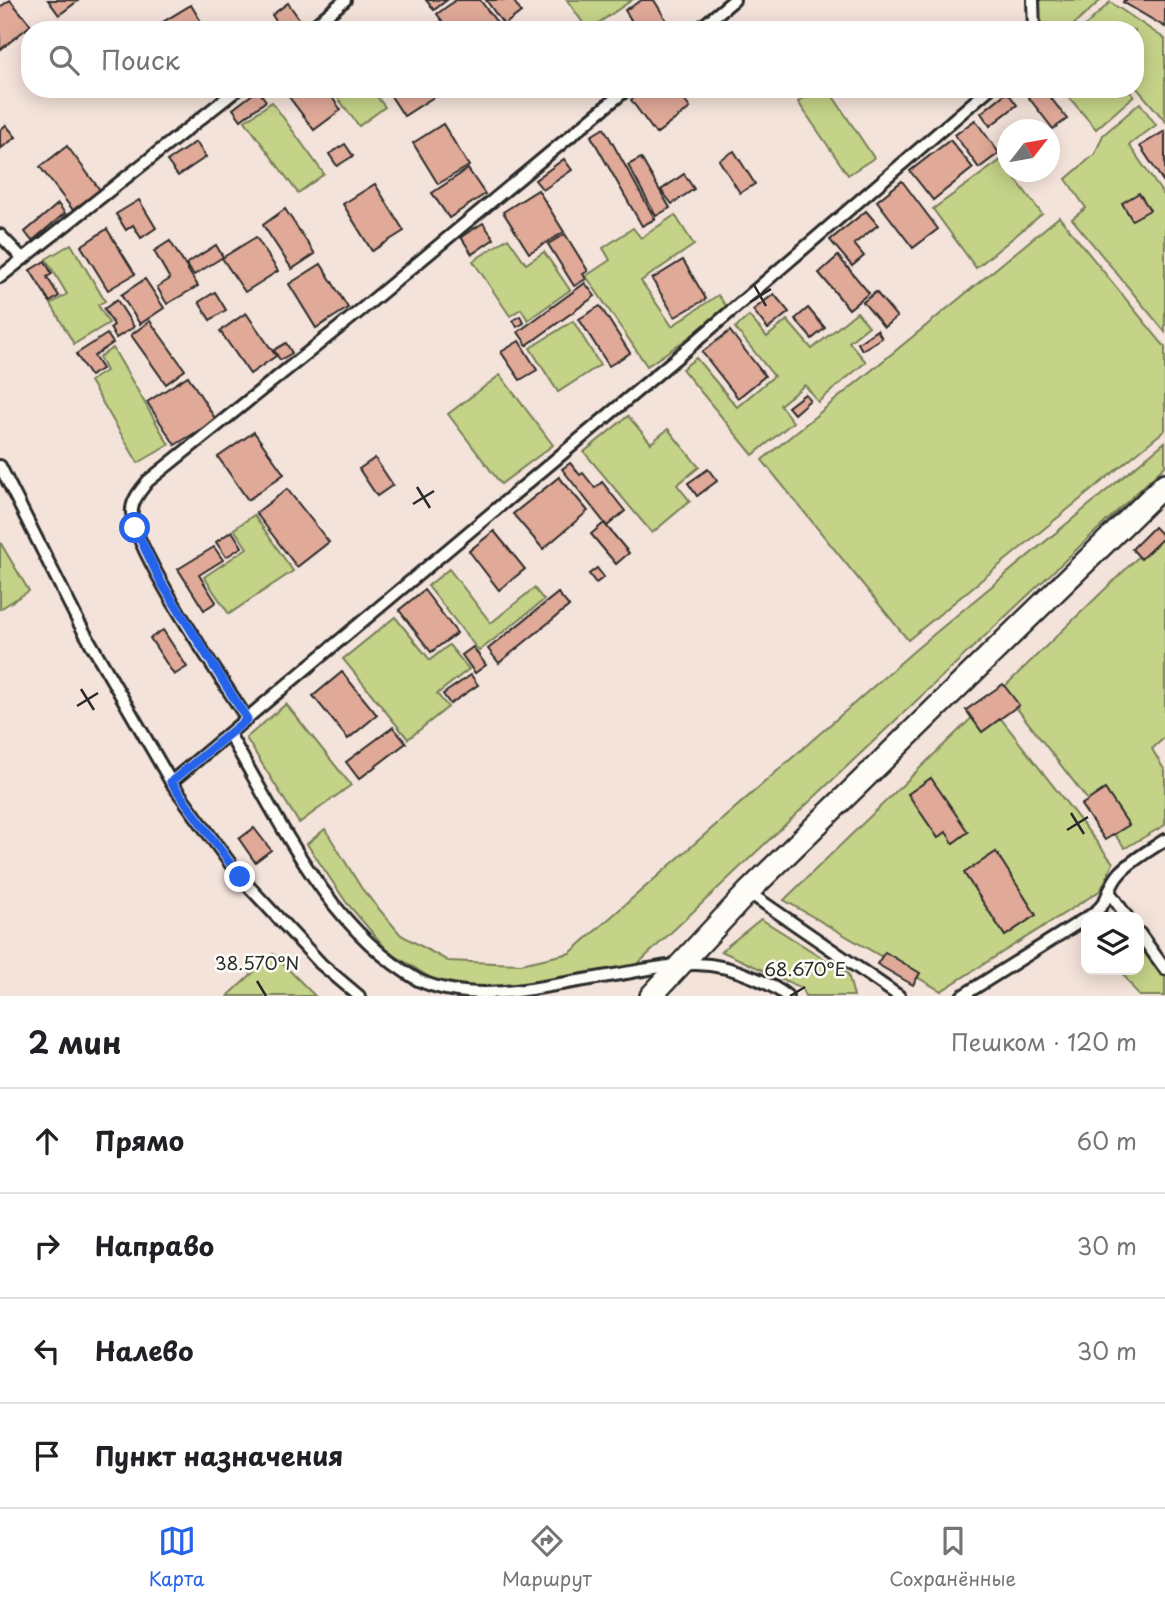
<!DOCTYPE html>
<html lang="ru">
<meta charset="utf-8">
<style>
:root{--surface:#fff;--page:#f2f2f2;--text:#202124;--muted:#757577;--line:#e0e0e0;--accent:#2563eb}
body{margin:0;font-family:"Playpen Sans",sans-serif;background:var(--page);color:var(--text)}
.controls{position:absolute;right:21px;bottom:21px;display:grid;overflow:hidden;border-radius:14px;box-shadow:0 4px 18px #0003}
.controls button{width:63px;height:63px;display:grid;place-items:center;padding:0;border:0;border-bottom:2px solid var(--line);background:var(--surface);color:var(--text);font:35px sans-serif}
.compass{position:absolute;left:997px;top:119px;width:63px;height:63px;border-radius:50%;background:var(--surface);box-shadow:0 4px 18px #0003;rotate:59deg}
.stop{position:absolute;width:21px;height:21px;margin:-16px;border:5px solid #2563eb;border-radius:50%;background:#fff}
.stop.end{background:#2563eb;border-color:#fff;box-shadow:0 2px 7px #0008}
.list{margin:0;padding:0;list-style:none}
h2{display:flex;justify-content:space-between;align-items:center;height:91px;margin:0;padding:0 28px;font-size:30px}
h2 small{font-size:23px;font-weight:400;color:var(--muted)}
.list li{display:grid;grid-template-columns:46px 1fr auto;gap:21px;align-items:center;box-sizing:border-box;height:105px;padding:0 28px;border-top:2px solid var(--line)}
.list b{display:block;font-size:26px;white-space:nowrap}
.list em{font-size:23px;font-style:normal;color:var(--muted)}
.icon{flex:none;width:38px;height:38px;fill:none;stroke:currentColor;stroke-width:2;stroke-linecap:round;stroke-linejoin:round}
.map{position:relative;flex:none;width:1165px;height:996px;overflow:hidden}
.search{position:absolute;background:var(--surface);box-shadow:0 4px 18px #0003;left:21px;right:21px;top:21px;height:77px;display:flex;align-items:center;gap:18px;box-sizing:border-box;padding:0 24px;border-radius:28px;color:var(--muted);font-size:26px}
.sheet{height:511px;background:var(--surface)}
nav{display:flex;justify-content:space-around;align-items:center;box-sizing:border-box;height:98px;border-top:2px solid var(--line);background:var(--surface);font-size:19px;color:var(--muted)}
nav a{display:grid;justify-items:center;gap:4px}
nav .on{color:var(--accent)}
.map>svg:first-child{display:block}
.green{fill:#c4d388;stroke:#787f5a;stroke-width:2}
.building{fill:#e0a998;stroke:#2b2b2b;stroke-width:2}
.lines{fill:none;stroke-linecap:round;stroke-linejoin:round}
.lane-casing{stroke:#2b2b2b;stroke-width:16}
.street-casing{stroke:#2b2b2b;stroke-width:26}
.lane{stroke:#fdfcf7;stroke-width:10}
.street{stroke:#fdfcf7;stroke-width:21}
.route{stroke:#2563eb;stroke-width:9}
.ticks{fill:none;stroke:#2b2b2b;stroke-width:2.5}
.ticks-label{font-size:18px;text-anchor:middle;fill:#2b2b2b;stroke:#fdfcf7;stroke-width:5;stroke-linejoin:round;paint-order:stroke}
</style>
<div class="map">
<svg width="1165" height="996" viewBox="0 0 1165 996">
<rect width="100%" height="100%" fill="#f4e3da"/>
<filter id="ink" filterUnits="userSpaceOnUse"><feTurbulence type="fractalNoise" baseFrequency=".0143" numOctaves="2"/><feDisplacementMap in="SourceGraphic" scale="14" xChannelSelector="R" yChannelSelector="G"/><feConvolveMatrix kernelMatrix="1 2 1 2 8 2 1 2 1" color-interpolation-filters="sRGB"/></filter>
<g filter="url(#ink)">
<g class="green">
<path d="M567 0H632L588 30Z"/>
<path d="M1040 0H1101L1068 30H1039Z"/>
<path d="M1110 2 1165 39V121L1135 86V30H1088L1085 26Z"/>
<path d="M331 89H371L385 107 359 126Z"/>
<path d="M816 89H828L874 158 848 175 798 102Z"/>
<path d="M1062 89H1128L1134 96 1096 129Z"/>
<path d="M272 102 324 174 298 193 245 121Z"/>
<path d="M1140 103 1156 125 1129 145 1165 197V332L1072 219 1086 208 1066 179 1095 154 1103 135Z"/>
<path d="M1001 160 1042 214 976 268 933 209Z"/>
<path d="M675 215 694 245 641 281 672 326 718 295 729 310 647 366 586 276 610 260 603 248 633 228 641 238Z"/>
<path d="M1059 217 1165 347V430L908 640 762 460Z"/>
<path d="M508 238 526 264 544 252 570 290 528 320 521 309 510 316 473 261Z"/>
<path d="M71 244 105 301 98 305 109 323 74 344 51 304 67 294 46 259Z"/>
<path d="M857 312 869 326 849 342 866 362 818 402 805 385 780 405 793 422 753 455 682 369 696 358 737 407 774 376 735 328 749 316 767 337 787 320 812 349Z"/>
<path d="M573 321 600 365 558 392 530 348Z"/>
<path d="M113 348 169 445 138 463 90 381 106 371 99 357Z"/>
<path d="M500 375 553 445 501 484 448 414Z"/>
<path d="M628 416 651 443 668 429 699 467 677 485 690 501 652 533 584 452Z"/>
<path d="M1165 442V466L627 974 491 989 434 980 388 951 346 902 307 844 325 829 362 889 401 935 448 961 521 964 570 953 915 650Z"/>
<path d="M254 515 293 571 229 614 204 577 247 548 234 529Z"/>
<path d="M1165 531V737L1152 749 1165 771V825L1125 848 1002 689Z"/>
<path d="M0 542 29 591 0 609Z"/>
<path d="M449 569 491 623 534 588 544 600 479 651 428 586Z"/>
<path d="M395 617 430 660 449 645 469 669 437 694 448 707 408 739 343 659Z"/>
<path d="M988 702 1113 863 1101 890 941 991 784 900Z"/>
<path d="M286 704 351 785 299 823 246 738Z"/>
<path d="M761 919 848 974 854 996H805L802 988 721 951Z"/>
<path d="M1139 938 1165 975V996H1139L1120 970H1139Z"/>
<path d="M273 954 315 996H228Z"/>
</g>
<g class="building">
<path d="M10 0 31 25 0 50V7Z"/>
<path d="M48 0H79L59 15Z"/>
<path d="M426 0H447L434 10Z"/>
<path d="M456 0H480L501 28 449 30 437 14Z"/>
<path d="M486 0H513L521 12 504 25Z"/>
<path d="M642 0H654L671 28 637 30 625 10Z"/>
<path d="M1124 0H1165V27L1123 2Z"/>
<path d="M288 3 300 20 288 30H282L272 15Z"/>
<path d="M191 5 206 30H167L163 22Z"/>
<path d="M283 89H326L341 110 314 130Z"/>
<path d="M395 89H442L443 91 404 116 389 93Z"/>
<path d="M645 89H676L690 108 656 134 631 100Z"/>
<path d="M1022 89H1044L1067 119 1053 129Z"/>
<path d="M258 90 266 101 241 120 233 109Z"/>
<path d="M1007 92 1017 105 990 126 981 113Z"/>
<path d="M975 120 999 153 979 168 955 135Z"/>
<path d="M443 124 469 166 438 184 413 143Z"/>
<path d="M6 125 16 137 0 149V130Z"/>
<path d="M604 128 655 219 642 226 591 136Z"/>
<path d="M1165 131V184L1140 146Z"/>
<path d="M950 140 973 168 933 200 910 171Z"/>
<path d="M196 142 206 157 178 176 167 161Z"/>
<path d="M345 144 353 156 337 166 329 154Z"/>
<path d="M67 146 100 190 73 210 40 167Z"/>
<path d="M734 151 755 184 740 193 719 160Z"/>
<path d="M641 158 670 208 656 216 628 165Z"/>
<path d="M564 159 572 170 543 190 535 180Z"/>
<path d="M468 169 485 194 449 218 432 193Z"/>
<path d="M684 174 694 189 672 204 661 190Z"/>
<path d="M902 181 938 229 913 248 877 201Z"/>
<path d="M375 184 404 231 372 251 343 204Z"/>
<path d="M538 190 564 232 529 253 503 212Z"/>
<path d="M1139 193 1150 210 1132 220 1122 203Z"/>
<path d="M139 200 156 228 141 238 133 225 126 230 116 214Z"/>
<path d="M58 204 65 213 32 241 25 232Z"/>
<path d="M285 209 315 254 292 269 263 225Z"/>
<path d="M866 211 878 225 854 244 864 256 852 266 830 240Z"/>
<path d="M483 223 494 239 472 254 461 237Z"/>
<path d="M107 229 135 274 108 290 81 246Z"/>
<path d="M565 234 588 271 583 274 586 279 574 286 548 244Z"/>
<path d="M256 237 278 271 245 292 222 258Z"/>
<path d="M170 241 198 286 167 304 157 287 170 279 154 251Z"/>
<path d="M216 245 223 257 194 275 186 264Z"/>
<path d="M838 256 869 293 849 309 819 273Z"/>
<path d="M683 260 706 299 675 317 652 279Z"/>
<path d="M45 261 52 274 47 277 59 296 50 302 30 270Z"/>
<path d="M321 264 348 308 316 328 289 284Z"/>
<path d="M145 279 164 308 140 324 121 295Z"/>
<path d="M585 283 595 296 527 345 518 332Z"/>
<path d="M215 292 226 310 210 320 199 302Z"/>
<path d="M876 292 897 317 884 327 863 302Z"/>
<path d="M774 294 789 312 768 329 753 310Z"/>
<path d="M117 300 134 327 116 338 110 328 114 325 104 309Z"/>
<path d="M600 306 630 353 609 366 579 319Z"/>
<path d="M808 308 825 328 812 339 795 319Z"/>
<path d="M246 313 276 356 250 374 220 331Z"/>
<path d="M520 316 524 323 517 327 513 320Z"/>
<path d="M150 321 185 370 166 384 131 335Z"/>
<path d="M877 330 882 338 862 350 858 343Z"/>
<path d="M730 331 765 376 738 398 702 352Z"/>
<path d="M107 334 113 343 94 356 102 369 90 376 76 354Z"/>
<path d="M519 341 537 370 520 380 501 352Z"/>
<path d="M286 343 292 353 280 360 274 350Z"/>
<path d="M188 376 216 420 175 445 147 402Z"/>
<path d="M805 394 810 400 794 414 788 407Z"/>
<path d="M254 432 284 474 248 500 218 457Z"/>
<path d="M375 458 393 485 377 496 359 469Z"/>
<path d="M570 463 580 475 583 473 595 488 602 482 625 511 607 526 562 469Z"/>
<path d="M708 469 717 481 697 496 688 483Z"/>
<path d="M559 477 588 511 543 549 513 514Z"/>
<path d="M287 489 329 542 297 567 256 513Z"/>
<path d="M604 523 629 553 616 564 591 534Z"/>
<path d="M1154 527 1164 537 1141 559 1132 549Z"/>
<path d="M232 531 242 547 226 557 216 542Z"/>
<path d="M494 531 525 569 499 590 469 551Z"/>
<path d="M214 547 223 560 199 575 216 602 204 610 178 569Z"/>
<path d="M597 568 604 577 596 583 589 574Z"/>
<path d="M424 590 457 633 431 652 399 610Z"/>
<path d="M558 593 569 606 499 663 488 649Z"/>
<path d="M163 630 187 667 174 675 150 638Z"/>
<path d="M473 647 486 665 475 673 462 655Z"/>
<path d="M342 672 377 715 348 739 313 696Z"/>
<path d="M471 675 478 685 450 704 443 694Z"/>
<path d="M1003 684 1019 705 982 732 966 710Z"/>
<path d="M393 727 406 743 359 779 346 762Z"/>
<path d="M931 778 968 832 953 843 946 832 938 838 908 794Z"/>
<path d="M1105 789 1129 825 1105 840 1081 805Z"/>
<path d="M254 828 271 850 255 862 239 839Z"/>
<path d="M996 852 1036 915 1005 936 964 873Z"/>
<path d="M885 952 920 973 913 985 877 964Z"/>
</g>
<g class="lines">
<g class="lane-casing">
<g id="lane">
<path d="M1033 0 1034 30"/>
<path d="M309 30 345 0"/>
<path d="M698 30 734 0"/>
<path d="M0 235 23 259"/>
<path d="M0 277 238 89"/>
<path d="M0 466 79 623 171 782 240 877 321 964 359 996"/>
<path d="M247 719C225 684 127 541 132 509 133 498 142 489 148 481L361 310 627 89"/>
<path d="M229 734C280 821 327 927 418 980 453 996 493 995 531 989 561 984 591 979 620 974 673 965 704 955 755 978 767 983 777 988 787 996"/>
<path d="M171 782 680 355 989 89"/>
<path d="M748 892 899 996"/>
<path d="M1110 893 1127 917"/>
<path d="M1088 917C1112 903 1105 889 1120 873 1132 860 1150 850 1165 840"/>
<path d="M1139 933 1165 969"/>
<path d="M962 996 1086 918"/>
</g>
</g>
<g class="street-casing">
<path id="street" d="M651 996 748 892 1165 484"/>
</g>
<use href="#lane" class="lane"/>
<use href="#street" class="street"/>
</g>
</g>
<g class="lines" filter="url(#ink)">
<path class="route" d="M135 528 161 582 247 719 171 782 240 877"/>
</g>
<path class="ticks" d="M754 285 766 306M750 302 771 289M417 487 430 508M413 504 434 491M81 689 94 710M77 706 98 693M1071 813 1084 834M1067 830 1088 817M257 981 266 996M790 996 805 987"/>
<g class="ticks-label">
<text x="257" y="970">38.570°N</text>
<text x="805" y="976">68.670°E</text>
</g>
</svg>
<div class="controls">
<button><svg class="icon" aria-label="layers" viewBox="0 0 24 24"><path d="M12 4l9 5-9 5-9-5zM3 14l9 5 9-5"/></svg></button>
</div>
<svg class="compass" viewBox="-18 -18 36 36"><path d="M0-13l5 13h-10z" fill="#e53935"/><path d="M0 13l5-13h-10z" fill="#757577"/></svg>
<div class="stop" style="left:135px;top:528px"></div>
<div class="stop end" style="left:240px;top:877px"></div>
<div class="search"><svg class="icon" aria-label="search" viewBox="0 0 24 24"><circle cx="10" cy="10" r="6"/><path d="M15 15l6 6"/></svg>Поиск</div>
</div>
<section class="sheet">
<h2>2 мин<small>Пешком · 120 m</small></h2>
<ul class="list">
<li><svg class="icon" aria-label="ahead" viewBox="0 0 24 24"><path d="M12 20V5M6 11l6-6 6 6"/></svg><div><b>Прямо</b></div><em>60 m</em></li>
<li><svg class="icon" aria-label="right" viewBox="0 0 24 24"><path d="M7 20v-9h11M14 6l5 5-5 5"/></svg><div><b>Направо</b></div><em>30 m</em></li>
<li><svg class="icon" aria-label="left" viewBox="0 0 24 24"><path d="M17 20v-9H6M10 6l-5 5 5 5"/></svg><div><b>Налево</b></div><em>30 m</em></li>
<li><svg class="icon" aria-label="arrive" viewBox="0 0 24 24"><path d="M6 21V4h12l-3 4 3 4H6"/></svg><div><b>Пункт назначения</b></div></li>
</ul>
</section>
<nav>
<a class="on"><svg class="icon" aria-label="map" viewBox="0 0 24 24"><path d="M3 6l6-2 6 2 6-2v14l-6 2-6-2-6 2zM9 4v14M15 6v14"/></svg>Карта</a>
<a><svg class="icon" aria-label="directions" viewBox="0 0 24 24"><path d="M12 3l9 9-9 9-9-9zM9 14v-3h6M13 9l2 2-2 2"/></svg>Маршрут</a>
<a><svg class="icon" aria-label="saved" viewBox="0 0 24 24"><path d="M7 4h10v16l-5-4-5 4z"/></svg>Сохранённые</a>
</nav>
